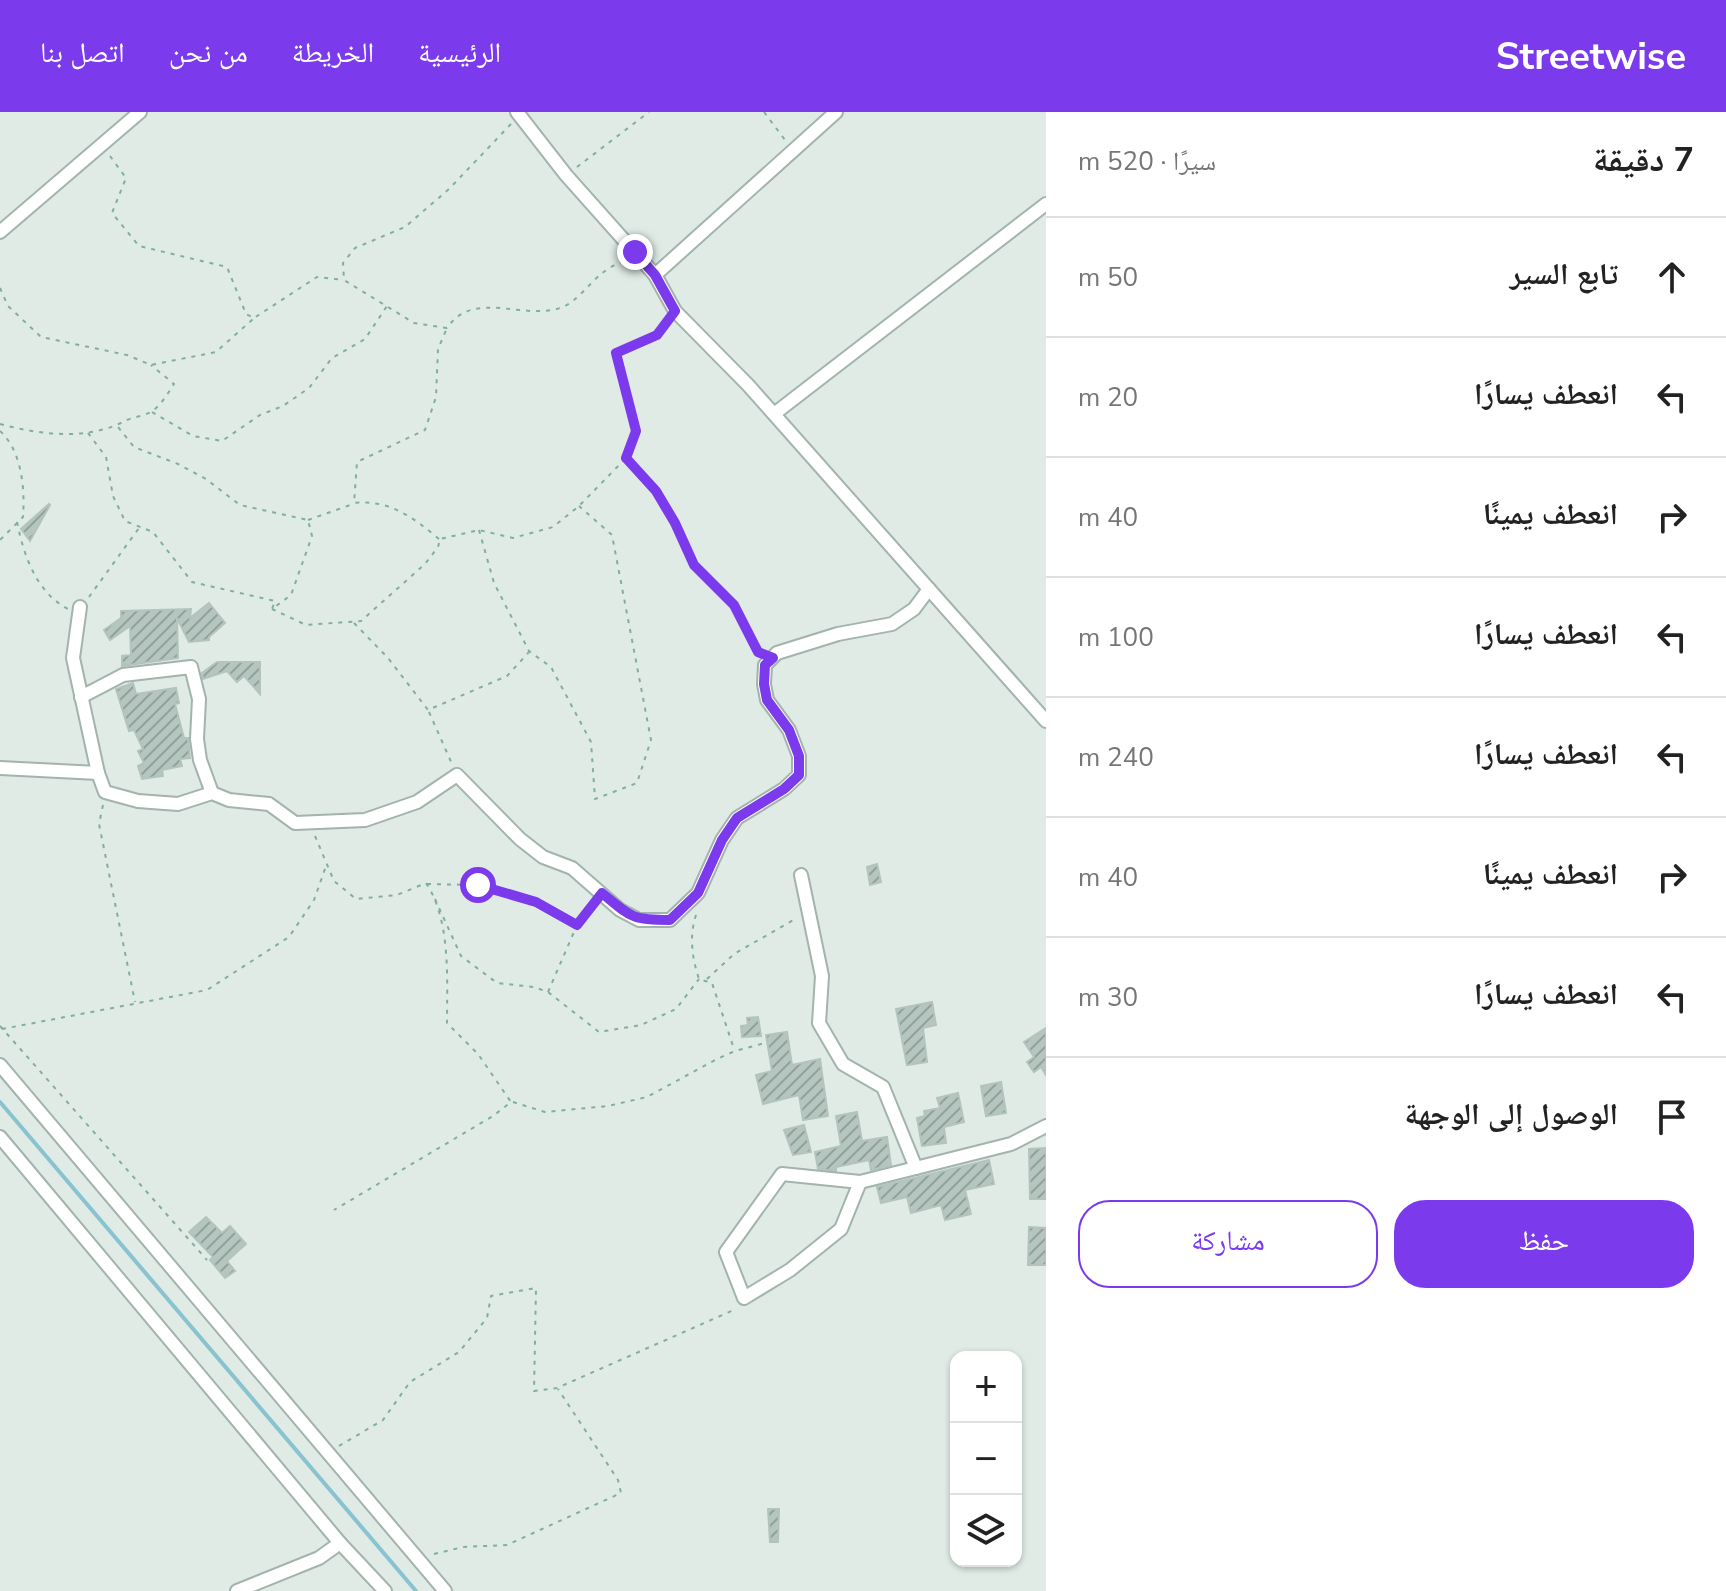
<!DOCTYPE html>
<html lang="ar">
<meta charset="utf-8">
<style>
:root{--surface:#fff;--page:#f6f6f6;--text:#222;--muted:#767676;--line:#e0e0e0;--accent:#7c3aed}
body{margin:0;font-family:"Nunito Sans","Noto Naskh Arabic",sans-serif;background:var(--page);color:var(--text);direction:rtl}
.controls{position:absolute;right:24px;bottom:24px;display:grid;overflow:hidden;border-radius:16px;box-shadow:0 2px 6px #0004}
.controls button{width:72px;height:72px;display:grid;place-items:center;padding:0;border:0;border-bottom:2px solid var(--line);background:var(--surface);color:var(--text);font:40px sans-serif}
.stop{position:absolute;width:24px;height:24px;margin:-18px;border:6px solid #7c3aed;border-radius:50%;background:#fff}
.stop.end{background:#7c3aed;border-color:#fff;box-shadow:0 2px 8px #0008}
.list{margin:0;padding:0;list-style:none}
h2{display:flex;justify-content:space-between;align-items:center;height:104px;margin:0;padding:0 32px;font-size:34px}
h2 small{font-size:26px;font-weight:400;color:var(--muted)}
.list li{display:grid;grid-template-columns:52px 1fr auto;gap:24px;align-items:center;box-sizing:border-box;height:120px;padding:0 32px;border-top:2px solid var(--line)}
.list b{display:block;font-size:30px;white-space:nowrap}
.list em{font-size:26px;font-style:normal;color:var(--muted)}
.actions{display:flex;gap:16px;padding:24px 32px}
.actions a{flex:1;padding:18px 0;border:2px solid var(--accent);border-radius:32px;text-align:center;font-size:28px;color:var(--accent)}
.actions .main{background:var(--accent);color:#fff}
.icon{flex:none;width:44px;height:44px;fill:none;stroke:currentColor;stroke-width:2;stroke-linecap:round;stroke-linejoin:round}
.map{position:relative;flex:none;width:1046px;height:1479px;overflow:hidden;direction:ltr}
header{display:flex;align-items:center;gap:48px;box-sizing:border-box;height:112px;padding:0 40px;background:var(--accent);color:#fff}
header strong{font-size:38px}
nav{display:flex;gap:44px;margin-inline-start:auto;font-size:28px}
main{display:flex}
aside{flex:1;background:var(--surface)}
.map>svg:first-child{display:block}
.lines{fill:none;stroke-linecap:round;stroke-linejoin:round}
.stream{stroke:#89c3cf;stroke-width:4}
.building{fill:url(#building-hatch);stroke:#b3c4bd;stroke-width:2}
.street-casing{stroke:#a3b3ad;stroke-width:16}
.path{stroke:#81aea0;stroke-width:2;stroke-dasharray:4 6;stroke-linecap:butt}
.street{stroke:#fff;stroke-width:12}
.route{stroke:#7c3aed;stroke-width:10}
</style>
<header>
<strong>Streetwise</strong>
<nav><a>الرئيسية</a><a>الخريطة</a><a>من نحن</a><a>اتصل بنا</a></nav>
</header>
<main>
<aside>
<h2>7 دقيقة<small>سيرًا · 520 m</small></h2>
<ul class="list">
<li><svg class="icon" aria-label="ahead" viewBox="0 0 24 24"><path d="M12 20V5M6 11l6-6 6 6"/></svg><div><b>تابع السير</b></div><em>50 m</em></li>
<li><svg class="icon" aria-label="left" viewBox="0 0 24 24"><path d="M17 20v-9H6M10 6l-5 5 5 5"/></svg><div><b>انعطف يسارًا</b></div><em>20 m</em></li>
<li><svg class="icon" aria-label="right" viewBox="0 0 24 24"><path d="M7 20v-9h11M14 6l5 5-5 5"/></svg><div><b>انعطف يمينًا</b></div><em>40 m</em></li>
<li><svg class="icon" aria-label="left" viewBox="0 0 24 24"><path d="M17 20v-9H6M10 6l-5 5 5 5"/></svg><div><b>انعطف يسارًا</b></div><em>100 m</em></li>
<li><svg class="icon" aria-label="left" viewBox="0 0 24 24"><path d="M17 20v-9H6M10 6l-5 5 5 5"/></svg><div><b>انعطف يسارًا</b></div><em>240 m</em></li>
<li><svg class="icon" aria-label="right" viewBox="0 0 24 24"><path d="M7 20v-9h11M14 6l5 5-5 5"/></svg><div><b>انعطف يمينًا</b></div><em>40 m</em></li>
<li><svg class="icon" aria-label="left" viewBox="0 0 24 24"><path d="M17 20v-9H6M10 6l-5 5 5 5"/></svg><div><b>انعطف يسارًا</b></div><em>30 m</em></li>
<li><svg class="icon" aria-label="arrive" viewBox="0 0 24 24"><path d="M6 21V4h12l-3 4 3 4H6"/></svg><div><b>الوصول إلى الوجهة</b></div></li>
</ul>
<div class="actions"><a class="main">حفظ</a><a>مشاركة</a></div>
</aside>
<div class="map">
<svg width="1046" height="1479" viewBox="0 0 1046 1479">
<defs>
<pattern id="building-hatch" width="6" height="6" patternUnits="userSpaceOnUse" patternTransform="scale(2)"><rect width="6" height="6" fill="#b5c5bf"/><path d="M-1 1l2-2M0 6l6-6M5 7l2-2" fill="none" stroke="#93a19c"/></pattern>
</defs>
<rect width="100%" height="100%" fill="#e0ebe6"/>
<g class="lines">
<path class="stream" d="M0 990 416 1479"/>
</g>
<g class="building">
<path d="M49 392 50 393 30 429 21 417Z"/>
<path d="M209 491 225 511 209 525V528L189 530 177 506 178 546 122 554V544L131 543 130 514 110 528 104 518 121 506V499L191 497 190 506Z"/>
<path d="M217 550H260V582L244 564 237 570 227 559 203 567 202 561Z"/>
<path d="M133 571 136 582 176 576 179 591 175 592 184 626H188L190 646 180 647 182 654 162 658 163 664 142 667 138 654 144 651 138 639 143 637 134 618 129 619 116 577Z"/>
<path d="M877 752 881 770 870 773 867 755Z"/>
<path d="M932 890 936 913 923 916 927 950 907 953 896 897Z"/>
<path d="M758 905 761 924 742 925 741 914 748 913 747 906Z"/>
<path d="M1046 916V963L1041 955 1034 960 1027 950 1034 945 1024 930Z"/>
<path d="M787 920 792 953 820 947 828 1004 803 1008 799 983 763 992 756 963 772 959 766 923Z"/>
<path d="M1001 970 1006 1001 986 1004 981 974Z"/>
<path d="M958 981 964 1010 944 1015 946 1031 922 1034 917 1006 925 1004 924 999 940 996 937 986Z"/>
<path d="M857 1000 862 1029 887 1025 891 1053 871 1058 869 1048 836 1055V1059L818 1057 815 1040 841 1034 836 1004Z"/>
<path d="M804 1013 811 1040 793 1043 784 1018Z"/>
<path d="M1046 1036V1087H1030L1029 1037Z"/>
<path d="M989 1048 994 1072 965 1078 971 1102 945 1108 941 1093 911 1101 907 1085 881 1091 877 1075Z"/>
<path d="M206 1105 222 1121 230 1114 246 1132 227 1149 235 1159 225 1166 210 1148 213 1145 189 1120Z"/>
<path d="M1029 1115 1046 1116V1153H1028Z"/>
<path d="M768 1397H779L778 1430H770Z"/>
</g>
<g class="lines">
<g class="street-casing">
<g id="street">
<path d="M517 0 566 63 655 163 675 199 748 273 1046 609"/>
<path d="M0 120 140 0"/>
<path d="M655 163 836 0"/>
<path d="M774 302 1046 92"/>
<path d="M80 495 73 546 98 661"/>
<path d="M81 585 123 563 191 555 199 587 197 627 200 648 212 681"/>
<path d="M0 656 98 661 105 680 138 689 178 692 212 681 229 688 269 692 295 711 365 708 417 690 457 663 520 727 543 745 572 756 620 798 639 808H670L698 781 722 728 737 706 784 677 799 663V644L789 618 767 588 764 572 765 553 777 541 838 522 892 512 914 497 929 477"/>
<path d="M801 763 822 864 819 911 843 952 883 975 916 1056"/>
<path d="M0 953 445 1479"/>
<path d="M0 1025 340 1431 385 1479"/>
<path d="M860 1070 841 1117 790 1158 744 1186 726 1140 782 1062 860 1070 1011 1032 1046 1014"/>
<path d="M237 1479 319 1446 340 1431"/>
</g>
</g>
<g class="path">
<path d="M764 0 785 28"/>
<path d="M511 12 449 77 405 115 355 136 343 151 344 168 414 211 447 216C474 176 524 210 563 195 577 189 589 172 601 162 607 157 615 153 622 149"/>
<path d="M110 44 126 66 112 101 139 134 227 155 246 202 254 206 317 165 344 168"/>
<path d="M577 55 649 0"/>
<path d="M0 176 8 194 41 225 127 243 151 253 216 240 253 207"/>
<path d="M152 300 193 324 222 329 260 303 283 294 309 276 332 246 365 227 387 194"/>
<path d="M0 312C42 323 88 329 127 308 136 304 147 304 155 297 163 290 168 281 174 272L151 253"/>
<path d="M0 319C22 339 25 377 23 405L0 428"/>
<path d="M88 321 106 345 113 384 125 409 153 420 192 470 275 489 272 497 291 483 312 424 308 408 240 393 206 367 178 352 134 335 118 315"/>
<path d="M627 347 656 379 675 411 694 453 734 493 760 541"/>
<path d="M308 408 353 392"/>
<path d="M17 410C24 444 36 480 68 497"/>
<path d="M479 418 494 471 529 539 551 555 591 630 595 687 637 671 651 628 612 423 579 394"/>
<path d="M439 427C414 406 389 387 354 391L357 350 425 318 436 285 438 237 447 216"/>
<path d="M89 485 139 416"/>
<path d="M272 497 306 513 361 509 425 452 438 435 440 427 479 418 513 426 553 415 579 394 626 346 636 319 616 241 657 223 667 210"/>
<path d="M354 511 388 546 428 598 507 564 529 540"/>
<path d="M429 600 452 652"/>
<path d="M103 693 99 712 135 890"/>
<path d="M315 724 334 769 356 787 397 783 426 771C451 808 447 868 447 911L478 942 511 990 493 1004 334 1098"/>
<path d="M427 772 478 773 536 790 577 813"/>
<path d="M435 787 461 844 497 871 534 875 548 880 599 920 641 913 676 897 699 867"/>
<path d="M696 803C689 824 692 846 699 867L712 871 734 937"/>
<path d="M707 867 734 842 797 806"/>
<path d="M548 880 577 813 594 791"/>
<path d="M0 914 207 1148"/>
<path d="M2 917 207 878 289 825 314 788 326 754"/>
<path d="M513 990 545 1000 608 994 647 985 717 947 735 939 765 931"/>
<path d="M339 1334 383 1308 410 1270 459 1240 487 1206 491 1184 536 1176 534 1279 557 1276 736 1197"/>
<path d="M434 1442 463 1435 507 1433 621 1381 618 1368 558 1277"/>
</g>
<use href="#street" class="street"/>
</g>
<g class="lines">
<path class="route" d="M478 773 536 790 577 813 602 781C631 805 631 808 670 808L698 781 722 728 737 706 784 677 799 663V644L789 618 767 588 764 572 765 553 773 546 758 540 734 493 694 453 675 411 656 379 626 346 636 319 616 241 657 223 675 199 655 163 635 140"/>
</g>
</svg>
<div class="controls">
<button>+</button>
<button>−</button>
<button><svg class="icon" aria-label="layers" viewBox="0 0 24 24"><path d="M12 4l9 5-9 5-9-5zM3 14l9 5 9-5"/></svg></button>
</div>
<div class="stop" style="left:478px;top:773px"></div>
<div class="stop end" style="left:635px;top:140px"></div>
</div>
</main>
